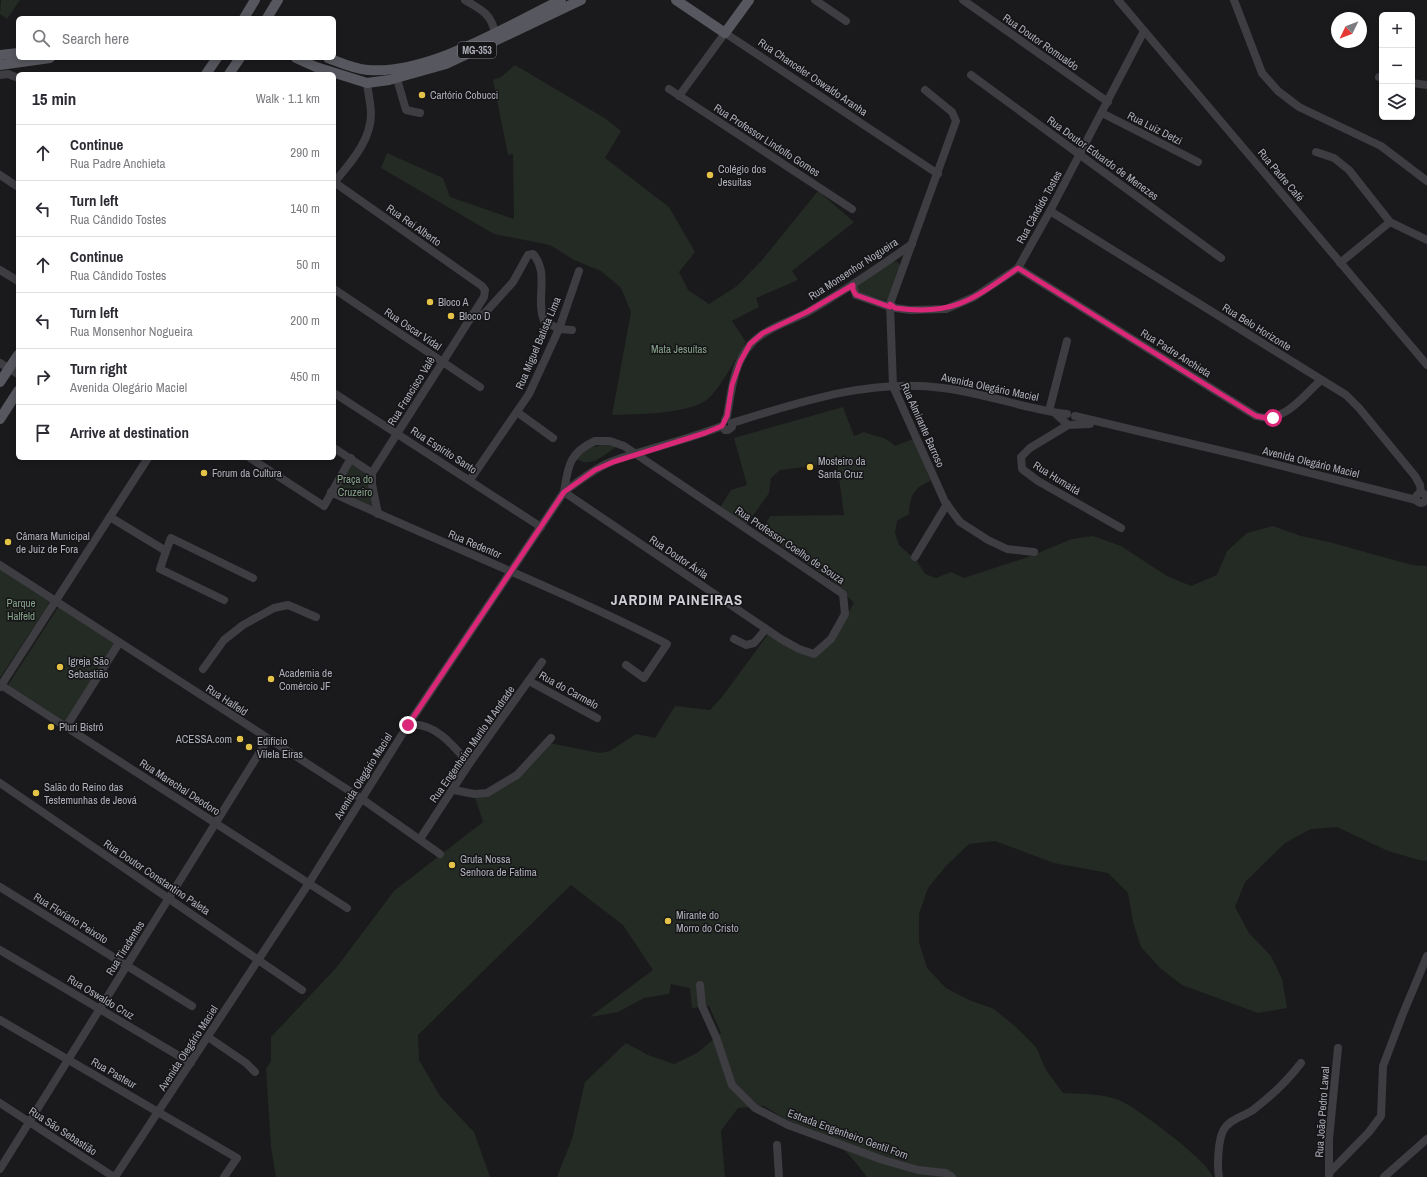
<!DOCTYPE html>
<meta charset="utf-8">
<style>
:root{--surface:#fff;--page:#f2f2f3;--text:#2b2b33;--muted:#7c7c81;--line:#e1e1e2}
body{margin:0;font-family:"Archivo Narrow",sans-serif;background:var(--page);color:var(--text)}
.controls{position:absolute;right:12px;top:12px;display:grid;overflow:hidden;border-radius:6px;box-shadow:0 2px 6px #0003}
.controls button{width:36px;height:36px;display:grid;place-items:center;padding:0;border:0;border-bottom:1px solid var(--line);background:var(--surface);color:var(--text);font:20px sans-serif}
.compass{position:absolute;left:1331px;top:12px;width:36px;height:36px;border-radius:50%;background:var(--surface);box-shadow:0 2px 6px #0003;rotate:227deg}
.stop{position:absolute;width:12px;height:12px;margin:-9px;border:3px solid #db2777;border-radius:50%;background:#fff}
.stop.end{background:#db2777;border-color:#fff;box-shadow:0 1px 4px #0008}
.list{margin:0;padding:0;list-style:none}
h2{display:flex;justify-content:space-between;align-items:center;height:52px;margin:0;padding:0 16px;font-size:17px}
h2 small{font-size:13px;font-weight:400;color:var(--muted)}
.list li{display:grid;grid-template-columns:26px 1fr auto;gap:12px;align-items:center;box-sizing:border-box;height:56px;padding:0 16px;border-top:1px solid var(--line)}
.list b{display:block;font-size:15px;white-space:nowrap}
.list p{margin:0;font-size:13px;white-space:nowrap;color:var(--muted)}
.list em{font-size:13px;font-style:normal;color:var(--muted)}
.icon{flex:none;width:22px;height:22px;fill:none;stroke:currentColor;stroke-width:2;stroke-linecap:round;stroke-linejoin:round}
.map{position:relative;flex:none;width:1427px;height:1177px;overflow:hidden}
.search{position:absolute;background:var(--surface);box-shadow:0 2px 6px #0003;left:16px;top:16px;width:320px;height:44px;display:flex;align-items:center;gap:10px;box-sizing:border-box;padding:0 14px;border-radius:6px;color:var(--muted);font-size:15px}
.panel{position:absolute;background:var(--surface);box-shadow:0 2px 6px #0003;left:16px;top:72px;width:320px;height:388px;border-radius:6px}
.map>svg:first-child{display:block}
.green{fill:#242b25}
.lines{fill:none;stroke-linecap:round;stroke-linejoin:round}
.minor{stroke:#3d3d42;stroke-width:8}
.major{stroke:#57585f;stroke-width:10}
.route{stroke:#db2777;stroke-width:5}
.poi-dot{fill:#e5c348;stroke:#151416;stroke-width:1.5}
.labels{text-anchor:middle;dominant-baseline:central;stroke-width:3;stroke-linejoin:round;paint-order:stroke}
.shield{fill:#151416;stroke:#7f8089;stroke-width:1}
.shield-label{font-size:10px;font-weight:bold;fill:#adafba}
.street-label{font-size:11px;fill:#adafba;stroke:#151416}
.poi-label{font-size:11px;fill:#adafba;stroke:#151416;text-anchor:start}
.park-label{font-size:11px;fill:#86a38b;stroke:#151416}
.district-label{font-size:15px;font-weight:bold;letter-spacing:1px;fill:#cecfd6;stroke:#151416}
</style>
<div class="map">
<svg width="1427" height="1177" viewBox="0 0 1427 1177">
<rect width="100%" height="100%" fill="#1a191b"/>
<g class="green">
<path d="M1 0H20L7 19 0 14Z"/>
<path d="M515 65 606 119 621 131 605 158 669 207 695 252 679 272 688 290 709 304 737 286 762 260 818 191 854 222 792 271 798 280 756 298 759 307 732 321 746 342C735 360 725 380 711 396 695 415 636 414 612 415L631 312 621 288 601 271 574 260 550 245 494 234 381 168 387 153 443 178 450 197 514 219 513 154 508 155 493 80 501 77Z"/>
<path d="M892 261 898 262 900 266 888 301 858 292 856 287 858 284Z"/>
<path d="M843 407 854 436 864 432C878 438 884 435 895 446L913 439 931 481C914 487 910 496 909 514L897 521 895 533 899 545 917 561 925 574 936 578 951 572 964 578 1028 557 1072 539 1093 536 1121 546 1167 576 1191 586 1217 575 1227 551 1247 533 1273 526 1301 536 1329 542 1412 565 1427 566V861L1419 860 1388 851 1337 827 1311 829 1285 843 1245 882 1235 907 1249 933 1271 956 1282 979 1287 1008 1258 1013 1182 985 1160 968 1141 947 1133 922 1128 893 1108 873 1054 863 995 841 969 844 946 866 928 888 919 914V942L927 968 946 988 969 1000 994 1009 1016 1027 1036 1047 1046 1070 1063 1093C1081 1094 1103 1093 1121 1101 1138 1109 1207 1160 1213 1177H867L856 1163 837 1142 814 1130 789 1121 764 1106 738 1108 721 1131 725 1177H557L572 1139 585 1082 626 1043 648 1055 674 1064 697 1053 721 1033 709 1006 692 1008 690 988 671 984 669 994 644 998 618 1012 590 1017 653 970 623 925 571 885 418 1035 419 1060 440 1096 474 1132 490 1177H276L271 1147 266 1069 271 1061V1037L336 968 394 891 483 822 474 794 512 782 549 743 600 753 610 751 636 734 655 738 675 706 710 710 722 697 769 633 811 657 831 641 854 603 830 579 761 532 770 516 844 515 837 463 780 470 771 478 769 493 745 527 719 509 731 490 747 485 734 438Z"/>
<path d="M606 444 617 446C605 454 591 469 577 459V456L589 448Z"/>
<path d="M351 464 367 474 370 480 375 510 342 495C335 485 346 474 351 464Z"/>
<path d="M0 569 50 602 0 678Z"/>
<path d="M59 606 117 644 66 722 8 685Z"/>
</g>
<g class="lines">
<g class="minor">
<path d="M465 0C481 10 491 13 495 33"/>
<path d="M815 0 846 21"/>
<path d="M963 0 1108 102"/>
<path d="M1118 0 1427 365"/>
<path d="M1234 0 1262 73 1278 91 1299 107 1381 146 1427 181"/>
<path d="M0 75 8 74 18 78"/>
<path d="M971 75 1221 258"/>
<path d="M1379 77 1382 78"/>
<path d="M397 79 406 110 420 113"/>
<path d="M1412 83 1427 85"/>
<path d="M669 89 852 209"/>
<path d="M925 90 952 112 956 121 890 304 893 386 945 502 960 522 988 540 1007 549 1034 552"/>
<path d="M679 96 725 33 938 174"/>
<path d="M1102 113 1198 162"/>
<path d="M1316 152 1334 158 1349 170 1390 222 1427 240"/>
<path d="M0 175 18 187"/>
<path d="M334 182 482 286 485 290 484 297 372 473V484L378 514"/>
<path d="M334 183C350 163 371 141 371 114 371 104 368 93 367 83"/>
<path d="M1050 211 1346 395 1359 408 1415 476 1420 485 1421 493"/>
<path d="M1340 263 1390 222"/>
<path d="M1018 268 1256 416C1284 424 1302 397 1321 380"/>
<path d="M0 270 18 281"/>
<path d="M853 285 856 295 890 307"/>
<path d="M334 289 480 387"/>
<path d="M890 304 895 308 910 310 946 309 974 297 1018 268 1050 211 1144 31"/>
<path d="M473 314 479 315 484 314 513 282 528 255 533 254C550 273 535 300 544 321L559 329 572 330"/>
<path d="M0 363 18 374"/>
<path d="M334 393 541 527"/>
<path d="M1049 411 1067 341"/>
<path d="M517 412 553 438"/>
<path d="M1055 413 1068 425 1090 424"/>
<path d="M1075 416 1247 457 1416 500"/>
<path d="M725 420 727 416C731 393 734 363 750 345 765 328 789 322 808 312 844 291 878 268 912 244"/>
<path d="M732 423C800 402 871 378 943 388 985 393 1025 409 1067 414"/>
<path d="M1068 425 1030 448 1021 457 1022 469 1038 481 1121 528"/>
<path d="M722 426 725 430H728L732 427V423"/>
<path d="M595 441H610L624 446 843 594 845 614 831 639 814 654 799 649 781 639 564 492C568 466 569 453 595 441Z"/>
<path d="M334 448 372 473"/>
<path d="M250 458 324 506 351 458"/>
<path d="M470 480 529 394 559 329 579 271"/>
<path d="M331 492C443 544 557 588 667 644L644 678 626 665"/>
<circle cx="1421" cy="498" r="5"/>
<path d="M110 517 166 551 171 538 253 578"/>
<path d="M166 551 160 569 224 600"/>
<path d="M915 557 947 504"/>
<path d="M0 565 362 799 440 854"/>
<path d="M734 639 746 645 754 643 766 629"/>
<path d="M203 669 224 640 243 625 274 608 288 605 316 617"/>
<path d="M529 681 597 718"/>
<path d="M1 685 347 908"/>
<path d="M0 687 148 458"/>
<path d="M408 725C434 721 454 746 469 764"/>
<path d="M66 727 119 643"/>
<path d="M0 783 302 990"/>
<path d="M454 790 474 794 487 793 517 775 551 738"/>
<path d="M420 839 469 764 542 662"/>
<path d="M0 887 192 1006"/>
<path d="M0 950 191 1063"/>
<path d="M700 985 702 1006 716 1037 732 1085 755 1108 788 1125 883 1160 918 1170 946 1173 952 1177"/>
<path d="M0 1020 237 1158 224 1177"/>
<path d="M208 1037 246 1063 255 1072"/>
<path d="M0 1103 114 1177"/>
<path d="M777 1145 779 1177"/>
<path d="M0 1169 268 739"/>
<path d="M1329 1173 1369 1132 1381 1116 1383 1066 1402 1016 1427 956"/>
<path d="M1329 1175V1139L1338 1048"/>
<path d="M115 1177 309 883 408 725 564 492C579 481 595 468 613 461 649 448 687 440 722 426"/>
<path d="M1219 1177C1217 1167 1218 1141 1223 1131 1229 1119 1243 1117 1253 1110 1270 1097 1288 1080 1301 1063"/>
<path d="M1384 1177 1427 1139"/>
</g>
<g class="major">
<path d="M676 0 725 33 749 0"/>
<path d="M244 18 255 0"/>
<path d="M267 18 278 0"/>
<path d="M0 55 18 53"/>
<path d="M296 58 316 67 367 83 389 80 446 64 581 0"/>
<path d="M328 58C341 63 354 69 368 70 429 75 507 26 561 0"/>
<path d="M0 65 50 58"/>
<path d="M206 74 217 58"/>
<path d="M229 74 240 58"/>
<path d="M0 382 18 355"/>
<path d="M0 419 18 391"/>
</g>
</g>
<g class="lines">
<path class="route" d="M408 725 564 492 595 470 613 462 705 433 722 426 727 416 732 385 740 362 750 344 763 333 807 312 853 285V290L856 295 890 307V304L895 308C953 316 972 300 1018 268L1256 416 1266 418H1273"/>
</g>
<g class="poi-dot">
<circle cx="422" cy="95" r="4"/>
<circle cx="710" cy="175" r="4"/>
<circle cx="430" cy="302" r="4"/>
<circle cx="451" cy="316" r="4"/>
<circle cx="810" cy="467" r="4"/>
<circle cx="204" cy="473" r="4"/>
<circle cx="8" cy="542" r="4"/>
<circle cx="60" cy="667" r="4"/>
<circle cx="271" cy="679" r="4"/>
<circle cx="51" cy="727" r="4"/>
<circle cx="240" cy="739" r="4"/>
<circle cx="249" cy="747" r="4"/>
<circle cx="36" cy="793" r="4"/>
<circle cx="452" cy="865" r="4"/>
<circle cx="668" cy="921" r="4"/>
</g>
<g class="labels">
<rect class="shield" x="458" y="42" width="38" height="16" rx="3"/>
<g class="shield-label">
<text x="477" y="50">MG-353</text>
</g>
<g class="street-label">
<text transform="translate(1041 42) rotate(35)">Rua Doutor Romualdo</text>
<text transform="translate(813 77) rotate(34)">Rua Chanceler Oswaldo Aranha</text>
<text transform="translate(1155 128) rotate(27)">Rua Luiz Detzi</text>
<text transform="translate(767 140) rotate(33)">Rua Professor Lindolfo Gomes</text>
<text transform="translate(1103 158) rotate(36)">Rua Doutor Eduardo de Menezes</text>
<text transform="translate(1281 175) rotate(50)">Rua Padre Café</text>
<text transform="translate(1039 207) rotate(-61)">Rua Cândido Tostes</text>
<text transform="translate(414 225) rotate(35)">Rua Rei Alberto</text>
<text transform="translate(853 269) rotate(-33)">Rua Monsenhor Nogueira</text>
<text transform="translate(1257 327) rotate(32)">Rua Belo Horizonte</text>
<text transform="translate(413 329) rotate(34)">Rua Oscar Vidal</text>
<text transform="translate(538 343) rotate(-67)">Rua Miguel Batista Lima</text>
<text transform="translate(1176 353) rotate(32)">Rua Padre Anchieta</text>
<text transform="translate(990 387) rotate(12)">Avenida Olegário Maciel</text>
<text transform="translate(411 391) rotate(-58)">Rua Francisco Valê</text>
<text transform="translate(923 425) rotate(66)">Rua Almirante Barroso</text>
<text transform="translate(444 450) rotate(33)">Rua Espírito Santo</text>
<text transform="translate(1311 462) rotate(14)">Avenida Olegário Maciel</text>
<text transform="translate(1057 478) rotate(32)">Rua Humaitá</text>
<text transform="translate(475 544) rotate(23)">Rua Redentor</text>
<text transform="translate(790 545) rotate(34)">Rua Professor Coelho de Souza</text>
<text transform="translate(679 557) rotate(34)">Rua Doutor Ávila</text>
<text transform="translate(569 690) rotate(29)">Rua do Carmelo</text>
<text transform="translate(227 700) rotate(33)">Rua Halfeld</text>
<text transform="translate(472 744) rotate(-55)">Rua Engenheiro Murilo M Andrade</text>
<text transform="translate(363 776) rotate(-58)">Avenida Olegário Maciel</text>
<text transform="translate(180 787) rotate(33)">Rua Marechal Deodoro</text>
<text transform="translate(157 877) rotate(34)">Rua Doutor Constantino Paleta</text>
<text transform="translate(71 918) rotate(32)">Rua Floriano Peixoto</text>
<text transform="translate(125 948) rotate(-58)">Rua Tiradentes</text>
<text transform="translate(101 997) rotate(31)">Rua Oswaldo Cruz</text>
<text transform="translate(188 1048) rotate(-57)">Avenida Olegário Maciel</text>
<text transform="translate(114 1073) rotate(30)">Rua Pasteur</text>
<text transform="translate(1322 1112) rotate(-86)">Rua João Pedro Lawal</text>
<text transform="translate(63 1131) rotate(33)">Rua São Sebastião</text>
<text transform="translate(848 1134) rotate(20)">Estrada Engenheiro Gentil Forn</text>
</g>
<g class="poi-label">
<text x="430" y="95">Cartório Cobucci</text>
<text x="718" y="169">Colégio dos<tspan x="718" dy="13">Jesuítas</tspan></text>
<text x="438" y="302">Bloco A</text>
<text x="459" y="316">Bloco D</text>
<text x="818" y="461">Mosteiro da<tspan x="818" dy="13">Santa Cruz</tspan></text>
<text x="212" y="473">Forum da Cultura</text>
<text x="16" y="536">Câmara Municipal<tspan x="16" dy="13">de Juiz de Fora</tspan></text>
<text x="68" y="661">Igreja São<tspan x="68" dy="13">Sebastião</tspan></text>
<text x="279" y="673">Academia de<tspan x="279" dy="13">Comércio JF</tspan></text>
<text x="59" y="727">Pluri Bistrô</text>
<text x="232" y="739" text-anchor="end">ACESSA.com</text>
<text x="257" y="741">Edifício<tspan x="257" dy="13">Vilela Eiras</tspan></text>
<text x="44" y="787">Salão do Reino das<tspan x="44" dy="13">Testemunhas de Jeová</tspan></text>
<text x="460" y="859">Gruta Nossa<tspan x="460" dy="13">Senhora de Fatima</tspan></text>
<text x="676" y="915">Mirante do<tspan x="676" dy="13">Morro do Cristo</tspan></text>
</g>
<g class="park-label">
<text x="679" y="349">Mata Jesuítas</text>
<text x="355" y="479">Praça do<tspan x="355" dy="13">Cruzeiro</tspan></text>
<text x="21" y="603">Parque<tspan x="21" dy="13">Halfeld</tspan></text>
</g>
<g class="district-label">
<text x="677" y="599">JARDIM PAINEIRAS</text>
</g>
</g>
</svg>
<div class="controls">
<button>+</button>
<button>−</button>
<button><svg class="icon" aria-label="layers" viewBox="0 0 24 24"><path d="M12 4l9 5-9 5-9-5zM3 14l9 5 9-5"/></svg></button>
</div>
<svg class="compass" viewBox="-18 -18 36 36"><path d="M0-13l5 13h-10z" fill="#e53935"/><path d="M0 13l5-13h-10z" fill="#7c7c81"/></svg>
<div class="stop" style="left:1273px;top:418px"></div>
<div class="stop end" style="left:408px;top:725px"></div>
<div class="search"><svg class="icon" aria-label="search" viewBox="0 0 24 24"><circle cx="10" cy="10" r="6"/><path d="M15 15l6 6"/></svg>Search here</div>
<section class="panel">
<h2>15 min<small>Walk · 1.1 km</small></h2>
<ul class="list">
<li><svg class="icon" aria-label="ahead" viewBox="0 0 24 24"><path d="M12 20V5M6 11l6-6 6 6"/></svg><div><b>Continue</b><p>Rua Padre Anchieta</p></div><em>290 m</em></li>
<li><svg class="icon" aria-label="left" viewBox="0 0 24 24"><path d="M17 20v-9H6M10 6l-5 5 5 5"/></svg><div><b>Turn left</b><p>Rua Cândido Tostes</p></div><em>140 m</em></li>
<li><svg class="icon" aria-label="ahead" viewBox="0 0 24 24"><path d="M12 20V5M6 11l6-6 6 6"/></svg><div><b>Continue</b><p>Rua Cândido Tostes</p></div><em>50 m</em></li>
<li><svg class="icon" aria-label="left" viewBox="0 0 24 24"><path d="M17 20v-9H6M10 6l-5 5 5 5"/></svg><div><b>Turn left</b><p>Rua Monsenhor Nogueira</p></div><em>200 m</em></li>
<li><svg class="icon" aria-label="right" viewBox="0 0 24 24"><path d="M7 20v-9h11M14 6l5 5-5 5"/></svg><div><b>Turn right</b><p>Avenida Olegário Maciel</p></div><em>450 m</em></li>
<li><svg class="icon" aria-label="arrive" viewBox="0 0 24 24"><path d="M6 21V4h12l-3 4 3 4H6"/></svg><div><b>Arrive at destination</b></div></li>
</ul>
</section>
</div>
